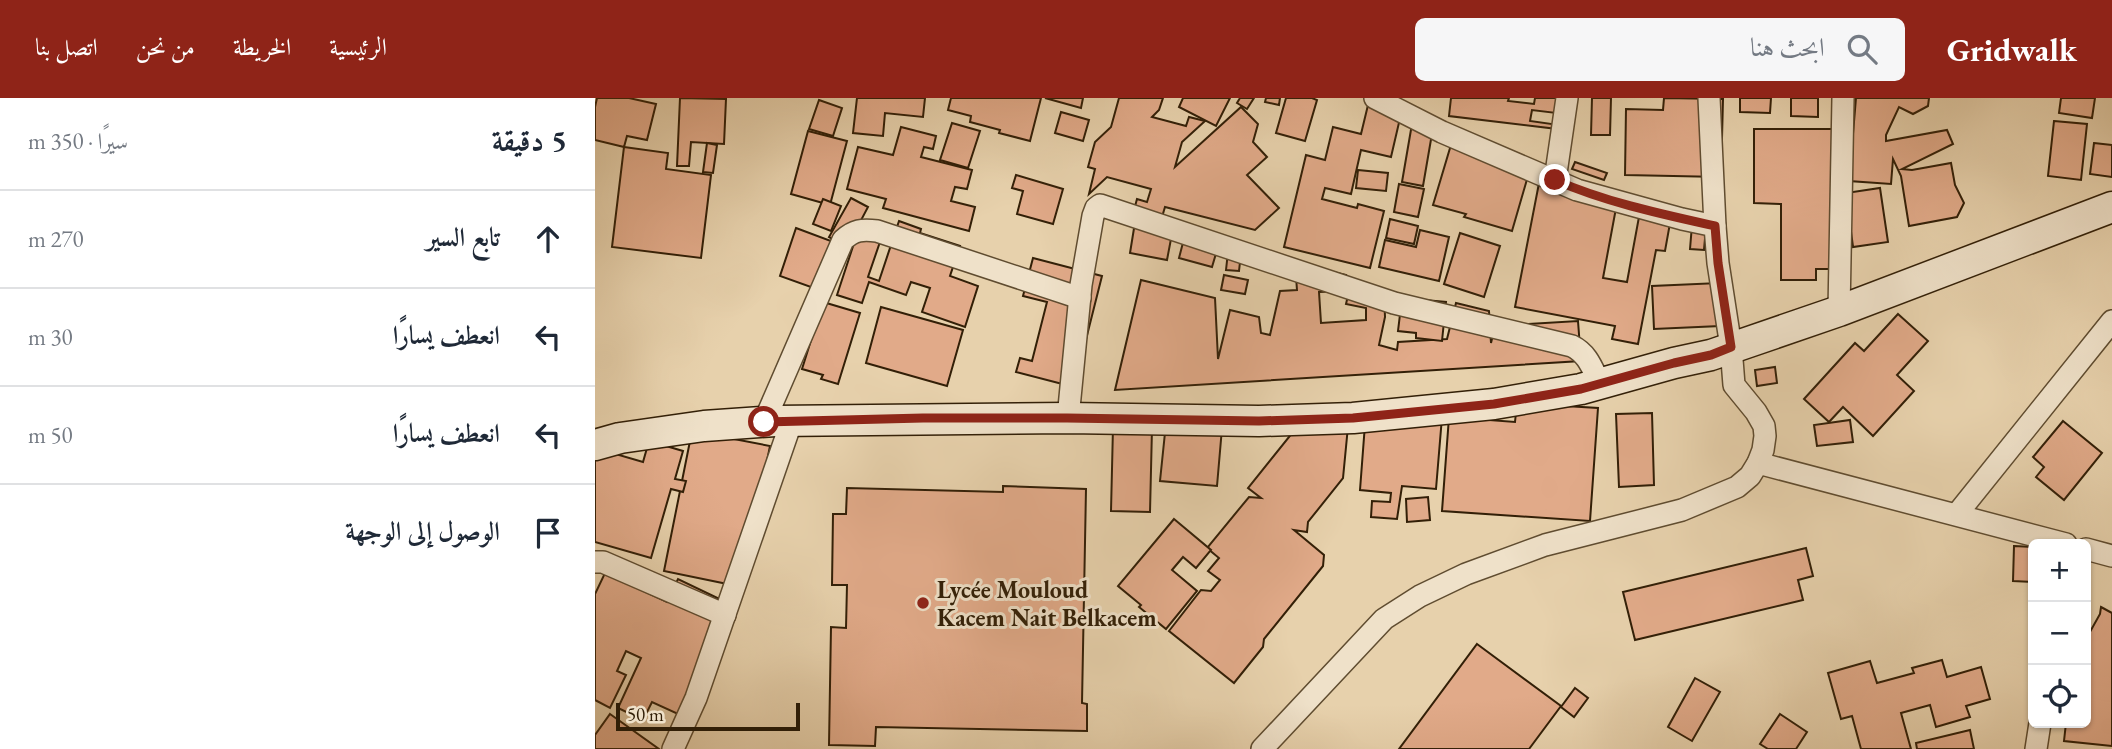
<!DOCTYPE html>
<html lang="ar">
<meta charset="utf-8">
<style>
:root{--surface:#fff;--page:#f6f6f7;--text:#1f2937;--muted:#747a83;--line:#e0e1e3;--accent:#8f2418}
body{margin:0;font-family:"EB Garamond",Amiri,serif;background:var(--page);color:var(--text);direction:rtl}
.controls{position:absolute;right:21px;bottom:21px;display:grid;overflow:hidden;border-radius:10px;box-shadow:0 2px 5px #0004}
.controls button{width:63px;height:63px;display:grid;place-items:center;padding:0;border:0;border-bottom:2px solid var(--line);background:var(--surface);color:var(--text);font:35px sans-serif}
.scale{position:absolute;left:21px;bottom:18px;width:184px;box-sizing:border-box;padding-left:7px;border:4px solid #321f07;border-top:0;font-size:19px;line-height:24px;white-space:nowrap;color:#321f07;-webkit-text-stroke:5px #efe1c9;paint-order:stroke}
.stop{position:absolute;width:21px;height:21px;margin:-16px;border:5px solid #8f2418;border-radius:50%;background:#fff}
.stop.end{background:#8f2418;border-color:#fff;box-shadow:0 2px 7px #0008}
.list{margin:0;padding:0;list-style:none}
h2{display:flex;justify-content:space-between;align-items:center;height:91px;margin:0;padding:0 28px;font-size:30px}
h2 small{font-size:23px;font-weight:400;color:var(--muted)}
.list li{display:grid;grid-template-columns:46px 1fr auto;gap:21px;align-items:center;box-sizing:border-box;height:98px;padding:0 28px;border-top:2px solid var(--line)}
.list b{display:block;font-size:26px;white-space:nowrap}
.list em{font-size:23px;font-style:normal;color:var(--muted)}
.icon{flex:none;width:38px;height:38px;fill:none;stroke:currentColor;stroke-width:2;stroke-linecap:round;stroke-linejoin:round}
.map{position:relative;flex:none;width:1517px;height:651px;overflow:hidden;direction:ltr}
header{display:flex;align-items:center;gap:42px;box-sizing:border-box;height:98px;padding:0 35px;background:var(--accent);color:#fff}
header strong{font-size:33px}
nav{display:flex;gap:38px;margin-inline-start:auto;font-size:24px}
.search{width:490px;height:63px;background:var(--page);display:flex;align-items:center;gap:18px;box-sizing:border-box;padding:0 24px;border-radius:10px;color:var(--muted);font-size:26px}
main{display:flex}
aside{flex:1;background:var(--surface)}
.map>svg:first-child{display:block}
.building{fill:#e1aa89;stroke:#321f07;stroke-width:2}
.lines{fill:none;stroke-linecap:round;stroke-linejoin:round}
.street-casing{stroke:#5f4c30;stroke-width:24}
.secondary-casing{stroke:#321f07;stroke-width:33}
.street{stroke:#efe1c9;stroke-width:21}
.secondary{stroke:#efe1c9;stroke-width:30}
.route{stroke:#8f2418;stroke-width:9}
.poi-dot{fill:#8f2418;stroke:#efe1c9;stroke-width:2.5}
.labels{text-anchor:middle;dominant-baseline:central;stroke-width:6;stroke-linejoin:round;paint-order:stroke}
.poi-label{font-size:24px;font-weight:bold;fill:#321f07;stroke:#efe1c9;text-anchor:start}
</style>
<header>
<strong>Gridwalk</strong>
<div class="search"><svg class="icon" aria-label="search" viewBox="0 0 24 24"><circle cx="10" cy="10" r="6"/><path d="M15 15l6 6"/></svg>ابحث هنا</div>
<nav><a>الرئيسية</a><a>الخريطة</a><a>من نحن</a><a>اتصل بنا</a></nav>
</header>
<main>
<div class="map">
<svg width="1517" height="651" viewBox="0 0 1517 651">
<rect width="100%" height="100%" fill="#e7d1ac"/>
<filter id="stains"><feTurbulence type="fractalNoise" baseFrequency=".00286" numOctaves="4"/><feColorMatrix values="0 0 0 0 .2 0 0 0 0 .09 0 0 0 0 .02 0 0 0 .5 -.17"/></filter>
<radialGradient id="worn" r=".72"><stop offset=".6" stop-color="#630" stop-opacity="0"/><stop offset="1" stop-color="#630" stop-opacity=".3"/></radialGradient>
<g class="building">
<path d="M2 0H34L61 6 52 42 32 38 29 49 0 42V9Z"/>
<path d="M85 0 131 1 129 46 96 44 94 68H82Z"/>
<path d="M262 0H330L328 19 290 15 288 38 258 35Z"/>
<path d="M356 0H446L435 43 404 35 405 32 375 24 376 18 353 12Z"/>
<path d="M450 0H488L486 10Z"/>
<path d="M524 0H568L564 12 557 19 591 28 594 19 610 23 587 44 580 69 646 9 663 26 658 44 672 59 652 77 684 110 660 132 570 109 567 119 539 112 542 101 552 104 556 91 512 79 494 96 500 71 493 69 500 44 516 29Z"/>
<path d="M588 0H635L621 28 584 9Z"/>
<path d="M645 0H659L652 11 642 5Z"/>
<path d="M671 0H685L684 7 670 4Z"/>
<path d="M691 0H717L722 2 710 43 681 35Z"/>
<path d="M856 0H914L913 3 939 6 940 0H962L961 15 937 12 935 23 971 28V32L854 18Z"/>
<path d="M997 0H1016L1015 37H996Z"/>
<path d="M1069 0 1128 1 1126 79 1030 77 1031 11 1068 12Z"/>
<path d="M1145 0H1176L1175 15 1145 14Z"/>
<path d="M1196 0H1223V19L1196 18Z"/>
<path d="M1261 0H1334L1333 8 1318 16 1304 9 1291 37V43L1352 32 1358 46 1307 71 1317 72 1356 65 1360 87 1369 105 1362 119 1314 128 1306 78 1298 61 1296 86 1254 83Z"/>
<path d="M1466 0H1500L1497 20 1464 15Z"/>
<path d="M224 2 247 10 238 38 214 31Z"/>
<path d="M773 7 806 16 796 59 766 52 756 96 730 90 727 101 762 110 763 106 789 113 775 170 689 149 711 57 730 62 738 29 766 36Z"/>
<path d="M466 14 494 22 488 43 460 35Z"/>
<path d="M818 20 839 24 828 88 807 84Z"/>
<path d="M1459 23 1492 26 1486 82 1453 78Z"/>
<path d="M357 25 385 33 373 70 345 62Z"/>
<path d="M306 29 341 38 338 51 329 49 326 59 377 72 372 91 360 89 356 103 380 109 374 133 288 110 291 101 252 91 263 49 298 57Z"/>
<path d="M861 30 935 71 917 133 869 119 871 116 838 107Z"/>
<path d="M1159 31H1243L1242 171H1221V182H1186V106L1159 105Z"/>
<path d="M213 33 252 43 235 107 196 96Z"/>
<path d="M112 45 122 47 118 75 108 74Z"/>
<path d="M1499 45 1517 47V79L1495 76Z"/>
<path d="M29 49 73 55 71 71 116 77 106 160 17 149Z"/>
<path d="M980 64 1012 75 1009 82 977 71Z"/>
<path d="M763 72 793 75 791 93 761 90Z"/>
<path d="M421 77 468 91 458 126 422 116 428 93 417 90Z"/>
<path d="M945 80 1024 94 1008 180 1032 184 1046 108 1077 114 1070 153 1061 152 1043 246 1017 241 1020 228 920 209Z"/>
<path d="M804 86 829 91 823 119 799 114Z"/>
<path d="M1285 90 1293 144 1258 149 1251 95Z"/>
<path d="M256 100 273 109 252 149 234 139Z"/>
<path d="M228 101 246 108 236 133 218 126Z"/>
<path d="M541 118 579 125 572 162 535 155Z"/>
<path d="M795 121 823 128 819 146 791 140Z"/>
<path d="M304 123 326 131 325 135 365 148 355 178 383 188 370 229 327 214 335 190 316 184 311 197 274 184 267 205 242 197 264 130 287 138 273 179 284 183Z"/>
<path d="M1097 127 1111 129 1109 152 1095 151Z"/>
<path d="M201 130 244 146 227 193 185 178Z"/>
<path d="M825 132 854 139 844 183 784 169 790 142 821 149Z"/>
<path d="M591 133 625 142 617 169 584 160Z"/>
<path d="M865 135 905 148 889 199 849 186Z"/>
<path d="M634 145 647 146 644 173 631 172Z"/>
<path d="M438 160 507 178 479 289 421 274 425 260 437 263 452 204 428 198Z"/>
<path d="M700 165 751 177 747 193 724 194 726 225 771 222V210L751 206 756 185 789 192 790 219 784 247 802 252 803 244 852 241 861 205 894 213 896 245 900 228 983 223 986 263 520 292 546 182 620 200 623 261 635 212 664 219 666 235 675 237 685 193 702 192Z"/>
<path d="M629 177 653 182 650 196 626 192Z"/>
<path d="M1124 185 1125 228 1059 231 1057 188Z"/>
<path d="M807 200 851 204 847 243 821 240V235L803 233Z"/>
<path d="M228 204 265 215 243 286 226 281 228 277 207 271Z"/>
<path d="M286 209 368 232 352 288 271 265Z"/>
<path d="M1303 216 1333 243 1302 277 1319 293 1278 338 1248 309 1234 324 1209 301 1260 245 1269 253Z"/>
<path d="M1180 269 1182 285 1162 288 1160 272Z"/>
<path d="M922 305 1003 310 995 423 847 413 854 319 920 324Z"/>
<path d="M771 313 847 319 841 391 807 388 802 421 776 419 777 403 795 404 796 395 765 392Z"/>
<path d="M1057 315 1059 387 1024 389 1021 316Z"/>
<path d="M754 318 748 380 713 424 712 434 699 432 729 457 728 468 669 541 668 549 639 585 574 533 606 492 616 493 625 482 613 473 624 460 612 450 654 399 666 400 653 390 706 324Z"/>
<path d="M1255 322 1258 344 1222 348 1219 327Z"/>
<path d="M1468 323 1507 355 1469 402 1441 379 1449 369 1438 359Z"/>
<path d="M571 325 627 330 622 388 565 383Z"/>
<path d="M518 329 557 330 555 414 516 413Z"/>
<path d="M97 333 175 348 147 489 69 473Z"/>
<path d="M54 343 88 353 80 381 91 383 88 394 76 391 56 460 0 444V350L48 364Z"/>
<path d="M408 388 491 391 487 605 492 606V633L281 629 280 648 234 647 236 529 251 530 252 487H237L238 416H251L252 390 408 394Z"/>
<path d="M833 399 835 422 812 424 811 401Z"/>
<path d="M579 421 616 452 601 470 588 459 577 472 602 493 571 531 544 509 546 507 523 488Z"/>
<path d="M1419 448 1438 449V484L1418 483Z"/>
<path d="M1211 450 1218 478 1203 482 1208 502 1040 542 1028 494Z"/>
<path d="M10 475 72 504 83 481 135 506 83 616 57 604 48 622 23 610 46 560 31 553 22 573 31 577 15 610 0 602V496Z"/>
<path d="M1506 509 1517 515V648L1469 643 1471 625H1491V541L1505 516Z"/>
<path d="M882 546 966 608 934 651H804Z"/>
<path d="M1347 562 1352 579 1386 569 1395 601 1371 608 1375 619 1341 629 1335 607 1306 615 1316 651H1266L1257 618 1246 621 1233 575 1275 563 1282 585 1319 575 1317 570Z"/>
<path d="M1100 580 1125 594 1097 643 1073 629Z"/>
<path d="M980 590 993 600 979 619 966 609Z"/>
<path d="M15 616 64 651H0V637Z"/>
<path d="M1185 616 1212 634 1201 651H1173L1165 646Z"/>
<path d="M1375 632 1379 651H1322L1321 645Z"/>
</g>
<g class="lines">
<g class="street-casing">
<g id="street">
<path d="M1114 0 1120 128"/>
<path d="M960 82 972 0"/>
<path d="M1244 213 1248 0"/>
<path d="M473 320 486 187 498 118 501 110 505 107 799 205 977 248C993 256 997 270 1005 286"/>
<path d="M169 324 248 142C259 132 267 131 282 133L485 200"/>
<path d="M1163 365 1471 446"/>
<path d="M1362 416 1517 223"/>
<path d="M1491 451 1517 458"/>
<path d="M0 464H8L130 517"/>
<path d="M78 651 101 600 197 322"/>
<path d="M667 651 789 521 825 498 871 476 950 447 1087 412 1142 389 1155 378 1163 365 1168 352 1170 338 1169 328 1161 314 1139 287 1136 249 1123 165 1120 128 1087 121 982 92 847 34 780 0"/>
<path d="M1441 651 1445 625"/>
</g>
</g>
<g class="secondary-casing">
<path id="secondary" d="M0 347 25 340 109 328 180 323 473 320 664 323 758 320 899 306 986 291 1079 265 1116 257 1244 213 1517 109"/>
</g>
<use href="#street" class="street"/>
<use href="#secondary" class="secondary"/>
</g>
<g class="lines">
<path class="route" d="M169 324 328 320H472L664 323 758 320 899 306 986 291 1079 265 1116 257 1136 249 1123 165 1120 128C1066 116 1010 104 960 82"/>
</g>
<circle class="poi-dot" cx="328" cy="505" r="7"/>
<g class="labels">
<g class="poi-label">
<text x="342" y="491">Lycée Mouloud<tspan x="342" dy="28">Kacem Nait Belkacem</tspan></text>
</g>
</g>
<rect width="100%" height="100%" filter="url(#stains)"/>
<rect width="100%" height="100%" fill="url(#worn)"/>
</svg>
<div class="controls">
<button>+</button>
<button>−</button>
<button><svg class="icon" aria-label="locate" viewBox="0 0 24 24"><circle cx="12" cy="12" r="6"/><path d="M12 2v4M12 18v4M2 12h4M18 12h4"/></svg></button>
</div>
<div class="scale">50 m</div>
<div class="stop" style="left:169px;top:324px"></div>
<div class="stop end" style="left:960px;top:82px"></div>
</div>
<aside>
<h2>5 دقيقة<small>سيرًا · 350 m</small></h2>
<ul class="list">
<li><svg class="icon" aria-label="ahead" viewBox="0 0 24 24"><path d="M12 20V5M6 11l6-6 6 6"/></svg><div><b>تابع السير</b></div><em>270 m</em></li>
<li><svg class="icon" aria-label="left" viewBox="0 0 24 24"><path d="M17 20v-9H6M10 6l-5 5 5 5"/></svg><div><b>انعطف يسارًا</b></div><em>30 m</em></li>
<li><svg class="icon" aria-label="left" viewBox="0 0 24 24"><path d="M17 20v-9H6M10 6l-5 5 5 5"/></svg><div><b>انعطف يسارًا</b></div><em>50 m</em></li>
<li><svg class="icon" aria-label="arrive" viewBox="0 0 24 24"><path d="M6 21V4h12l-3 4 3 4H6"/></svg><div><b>الوصول إلى الوجهة</b></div></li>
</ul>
</aside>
</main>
